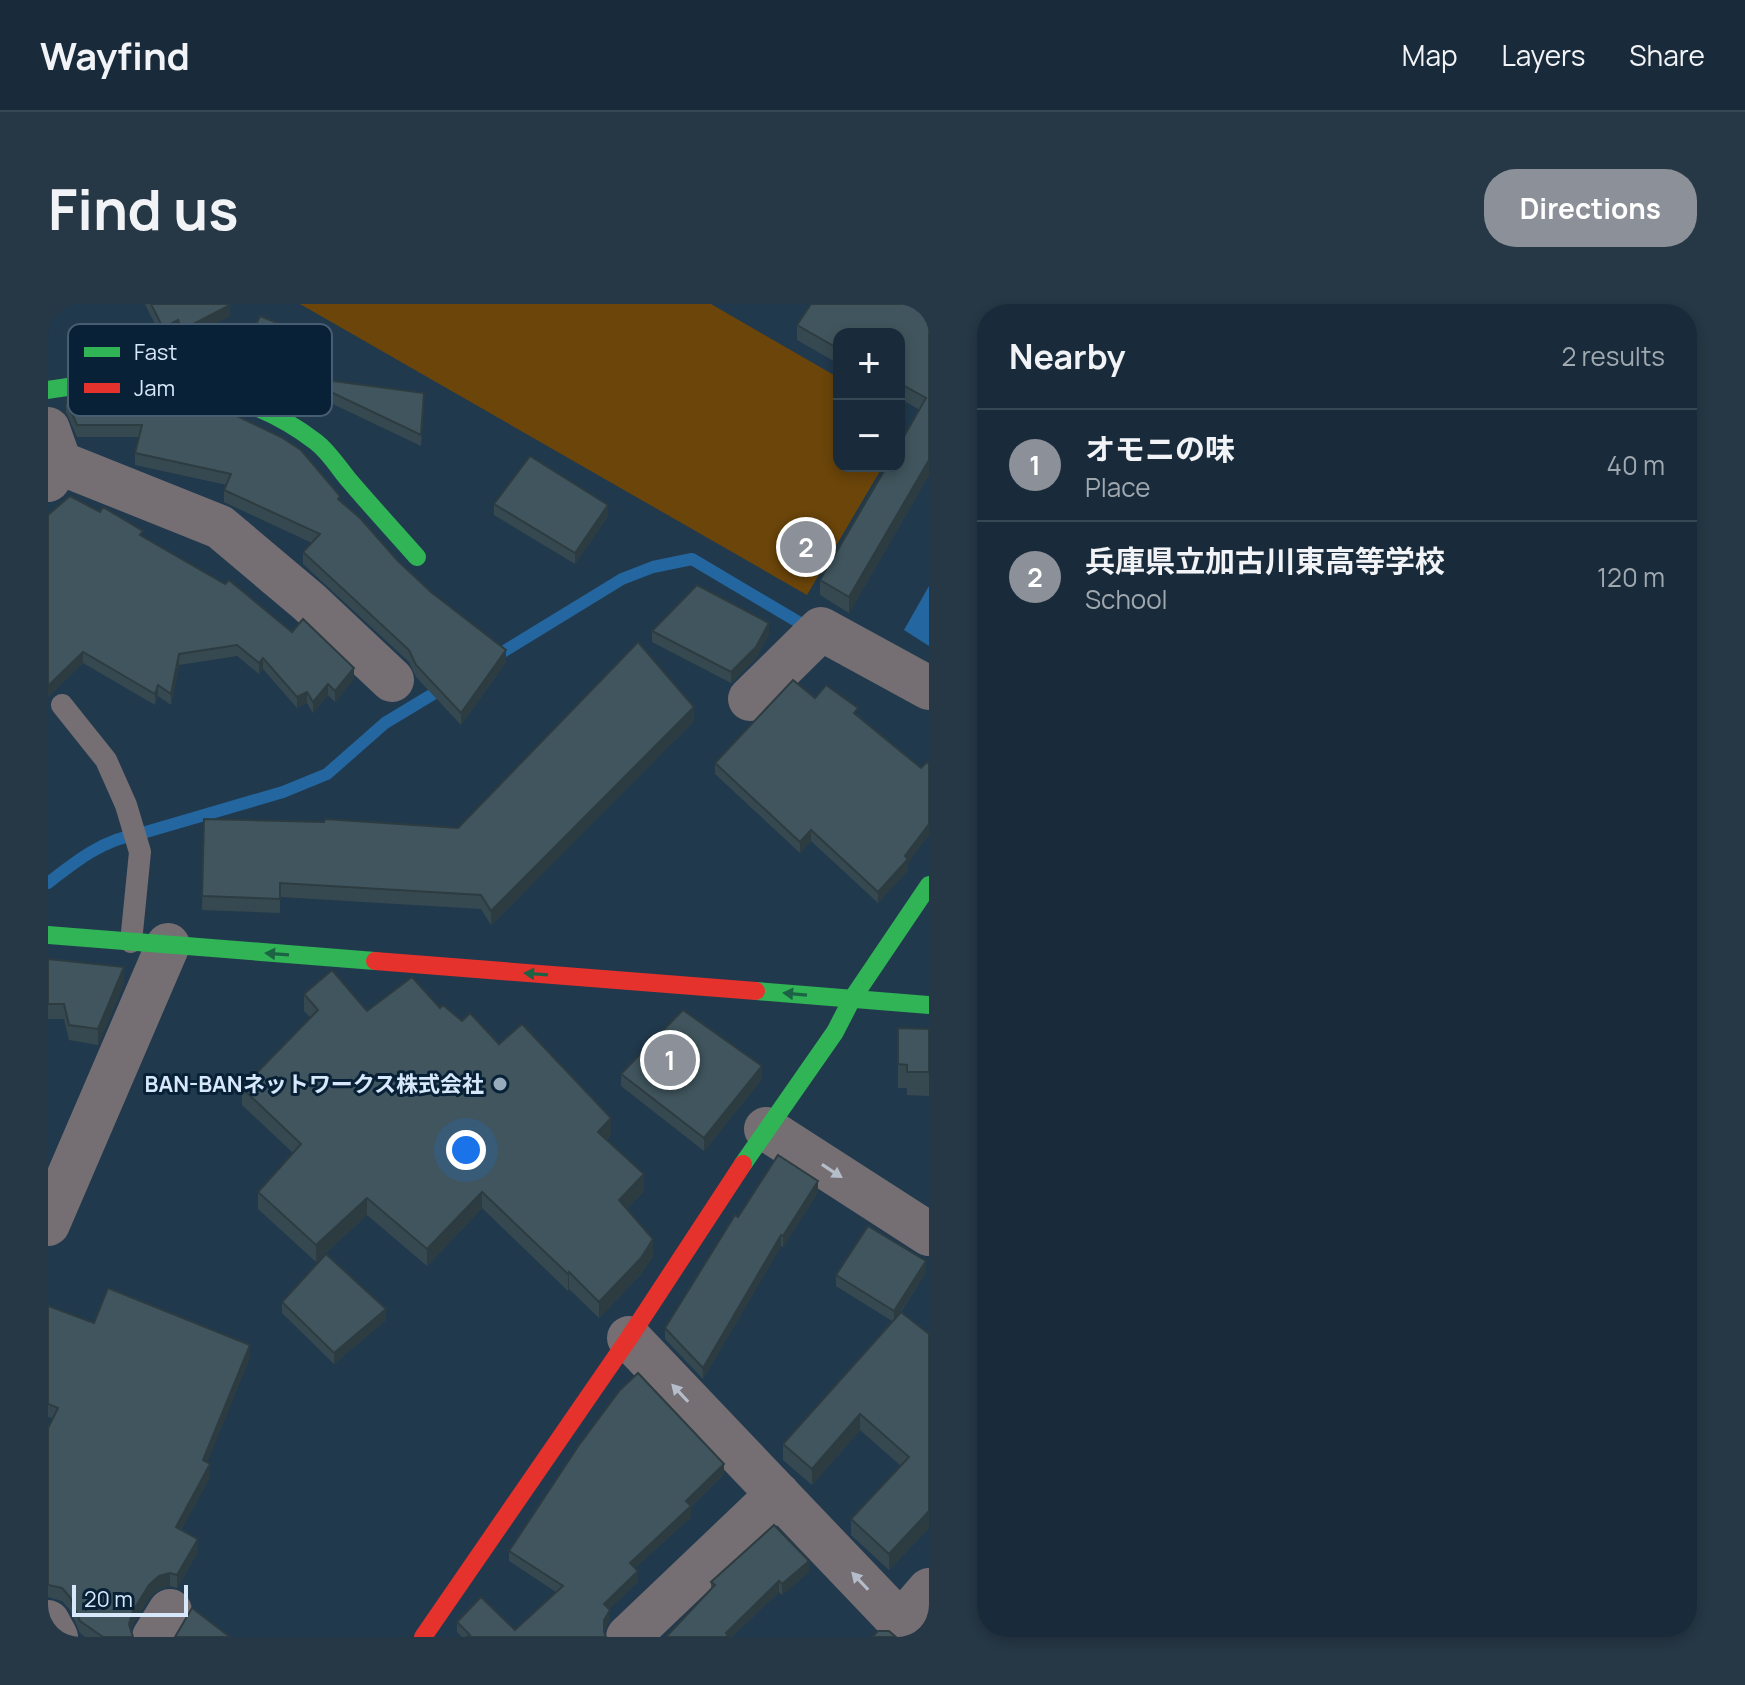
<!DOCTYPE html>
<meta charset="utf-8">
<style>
:root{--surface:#192b3a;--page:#263745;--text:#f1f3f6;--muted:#9fa7af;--line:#374754;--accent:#8c9099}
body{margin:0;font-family:Manrope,"Noto Sans JP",sans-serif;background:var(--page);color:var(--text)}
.controls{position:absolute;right:24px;top:24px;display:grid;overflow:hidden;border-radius:16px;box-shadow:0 4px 12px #0003}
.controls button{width:72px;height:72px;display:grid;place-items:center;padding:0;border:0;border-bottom:2px solid var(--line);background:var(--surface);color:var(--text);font:40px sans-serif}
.scale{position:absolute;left:24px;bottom:20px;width:116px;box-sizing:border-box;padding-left:8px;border:4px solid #d7e8fa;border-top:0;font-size:22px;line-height:28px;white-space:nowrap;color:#d7e8fa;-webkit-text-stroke:6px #092136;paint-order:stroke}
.you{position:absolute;left:418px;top:846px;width:28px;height:28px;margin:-20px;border:6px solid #fff;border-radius:50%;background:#1a73e8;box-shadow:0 0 0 12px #1a73e833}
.badge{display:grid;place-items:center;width:52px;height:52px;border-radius:50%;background:var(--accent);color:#fff;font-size:26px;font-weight:700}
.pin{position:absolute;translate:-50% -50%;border:4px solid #fff;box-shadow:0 2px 8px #0006}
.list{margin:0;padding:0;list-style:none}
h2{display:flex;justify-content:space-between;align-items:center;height:104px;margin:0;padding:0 32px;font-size:34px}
h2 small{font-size:26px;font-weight:400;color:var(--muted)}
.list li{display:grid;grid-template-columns:52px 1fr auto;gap:24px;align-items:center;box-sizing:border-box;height:112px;padding:0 32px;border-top:2px solid var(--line)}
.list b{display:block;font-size:30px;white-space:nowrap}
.list p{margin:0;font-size:26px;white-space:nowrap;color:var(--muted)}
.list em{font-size:26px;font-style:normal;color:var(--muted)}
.map{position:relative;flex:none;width:881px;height:1333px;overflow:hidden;border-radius:32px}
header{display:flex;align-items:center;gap:48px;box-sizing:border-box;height:112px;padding:0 40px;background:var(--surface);border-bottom:2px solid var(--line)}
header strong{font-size:38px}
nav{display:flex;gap:44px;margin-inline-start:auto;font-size:28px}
.intro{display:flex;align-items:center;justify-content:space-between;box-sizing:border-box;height:192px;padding:0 48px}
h1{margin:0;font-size:56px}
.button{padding:20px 36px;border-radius:32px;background:var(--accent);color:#fff;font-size:28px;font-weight:700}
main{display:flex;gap:48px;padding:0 48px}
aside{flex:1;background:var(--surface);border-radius:32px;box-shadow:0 4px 12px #0003}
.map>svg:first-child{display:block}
.green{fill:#6b450a}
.water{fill:#2467a0}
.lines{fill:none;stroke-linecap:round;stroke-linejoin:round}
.stream{stroke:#2467a0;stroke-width:12}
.lane{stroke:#756e72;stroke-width:22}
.street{stroke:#756e72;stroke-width:44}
.fast{stroke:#30b455;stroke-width:18}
.jam{stroke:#e5322d;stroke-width:18}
.wall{fill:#374950}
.shaded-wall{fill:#2d3c41}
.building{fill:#40555d;stroke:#2d3c41;stroke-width:2}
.oneway{fill:#1b6344}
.oneway2{fill:#b5bdca}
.poi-dot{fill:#97abbd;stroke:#092136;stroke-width:3}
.labels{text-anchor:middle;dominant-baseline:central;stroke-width:6;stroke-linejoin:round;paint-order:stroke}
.poi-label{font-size:22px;font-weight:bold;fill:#d7e8fa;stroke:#092136;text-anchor:end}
.key{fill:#092136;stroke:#475d71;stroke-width:2}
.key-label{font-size:22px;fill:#d7e8fa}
</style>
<header>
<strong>Wayfind</strong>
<nav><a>Map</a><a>Layers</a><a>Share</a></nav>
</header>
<div class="intro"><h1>Find us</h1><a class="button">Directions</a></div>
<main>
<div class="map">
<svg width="881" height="1333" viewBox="0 0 881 1333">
<rect width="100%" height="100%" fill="#21394d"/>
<path class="green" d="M252 0H663L791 74V162H835L759 291Z"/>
<path class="water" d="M881 282V342L856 326Z"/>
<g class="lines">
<g class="stream">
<path d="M445 354 574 275 605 263 644 255 752 319"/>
<path d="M0 579C28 557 56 535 91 530L235 488 279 470 337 419 395 384"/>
</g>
<path class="lane" d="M14 401 58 456 78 501 92 548 83 638"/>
<g class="street">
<path d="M0 125 12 159 0 176"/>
<path d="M12 159 172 223 261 298 344 376"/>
<path d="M702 395 773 325 881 384"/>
<path d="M718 825 881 930"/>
<path d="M0 920 120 641"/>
<path d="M581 1034 866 1333"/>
<path d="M0 1318 8 1333"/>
<path d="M852 1320 881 1286"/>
<path d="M106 1333 122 1307"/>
<path d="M580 1333 730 1190"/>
</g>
<g class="fast">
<path d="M0 86C91 70 192 79 268 138 281 148 290 163 300 175 323 202 346 227 369 253"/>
<path d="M0 631 327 657"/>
<path d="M708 687 881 701"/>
<path d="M695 860 787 728 804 695 881 581"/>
</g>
<g class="jam">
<path d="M327 657 708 687"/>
<path d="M375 1333 581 1034 695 860"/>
</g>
</g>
<g class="wall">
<path d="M97 0H181L182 12 134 37 130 27 115 36Z"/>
<path d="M881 0V171L801 309 772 291V276L872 106 851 94V30H791V60L749 36V21Z"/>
<path d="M196 47 281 52 261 89 196 58Z"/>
<path d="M268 81 376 100 373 142 268 92Z"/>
<path d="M69 91 292 197 350 257 458 358 413 421 368 373 361 358 255 260V248L264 239 176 198V186L179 181 87 161V149L91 133H29L18 108V96Z"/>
<path d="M446 200 560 212 527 260 446 211Z"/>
<path d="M0 211 95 232 244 328 306 375 287 398 280 391 265 409 259 399 249 404 215 365 211 370 189 352 131 361 123 401 110 392 107 401 35 359 0 393Z"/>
<path d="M604 327 721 330 708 354 683 379 604 338Z"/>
<path d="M767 394 810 411 860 560V566L830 599 763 537 752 549 667 470V459Z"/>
<path d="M646 417 443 621 433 605 232 593V609L154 606 156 515 410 524Z"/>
<path d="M0 655 76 679 50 741 21 736 16 715H0Z"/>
<path d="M256 690 319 707 392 704 451 740 563 830 559 836 596 887 579 905 605 952 593 970 551 1014 521 985 520 987 434 904 379 962 319 911 268 958 210 905V888L245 849 194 801V784L263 714 256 707Z"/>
<path d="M850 724 881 725V792L859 791V784H850Z"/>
<path d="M573 770 714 775 656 847 573 782Z"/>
<path d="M770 888 735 943 733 942 655 1075 617 1035V1024L690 913Z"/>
<path d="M878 968 853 1008 881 1224 841 1266 803 1231V1215L853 1162 812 1126 764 1181 735 1156V1140L844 1017 788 982V971Z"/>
<path d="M234 998 338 1016 286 1060 234 1009Z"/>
<path d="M0 1002 46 1019 202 1053 159 1158 162 1173 133 1226 150 1248 129 1284 122 1282 111 1285 101 1294 85 1320 83 1327 85 1333H37L32 1329 22 1306 14 1297 0 1293V1124L5 1114 0 1113Z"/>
<path d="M676 1170 643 1203V1213L587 1264 590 1278 561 1305 562 1316 556 1327 558 1333H414L409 1328V1318L467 1326 508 1288 461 1257V1247Z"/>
<path d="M761 1268 734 1291 731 1288 684 1333H618L663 1285V1278Z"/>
</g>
<g class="shaded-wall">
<path d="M182 1V12L134 37V26Z"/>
<path d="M130 16V27L115 36V24Z"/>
<path d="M281 40V52L261 89V78Z"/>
<path d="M881 156V171L801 309V293Z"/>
<path d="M560 201V212L527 260V249Z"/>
<path d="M721 319V330L708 354 683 379V368Z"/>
<path d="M458 346V358L413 421V409Z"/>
<path d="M35 348V359L0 393V382Z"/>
<path d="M131 350V361L123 401V390Z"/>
<path d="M215 354V365L211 370V359Z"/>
<path d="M306 364V375L287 398V387Z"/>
<path d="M280 380V391L265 409V398Z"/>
<path d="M110 381V392L107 401V390Z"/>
<path d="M259 388V399L249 404V393Z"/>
<path d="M646 403V417L443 621V607Z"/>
<path d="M881 520V531L860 560V566L830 599V588Z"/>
<path d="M763 526V537L752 549V538Z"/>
<path d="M76 663V679L50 741V725Z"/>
<path d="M714 762V775L656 847V834Z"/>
<path d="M563 814V830L550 845V828Z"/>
<path d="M596 870V887L571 913V896Z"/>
<path d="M770 877V888L735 943V932Z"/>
<path d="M434 888V904L379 962V945Z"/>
<path d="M319 894V911L268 958V941Z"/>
<path d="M733 931V942L655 1075V1064Z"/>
<path d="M605 935V952L593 970 551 1014V998Z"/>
<path d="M878 957V968L846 1018V1007Z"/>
<path d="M521 968V985L520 987V970Z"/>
<path d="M338 1005V1016L286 1060V1049Z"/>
<path d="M202 1041V1053L155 1169V1156Z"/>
<path d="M812 1110V1126L764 1181V1165Z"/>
<path d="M162 1160V1173L128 1236V1223Z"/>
<path d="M676 1160V1170L643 1203V1213L582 1269V1259L638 1197Z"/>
<path d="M881 1207V1224L841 1266V1250Z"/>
<path d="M150 1235V1248L129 1284V1271Z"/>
<path d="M761 1257V1268L734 1291V1280Z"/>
<path d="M590 1267V1278L556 1310V1300Z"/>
<path d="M122 1269V1282L111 1285 101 1294 85 1320 81 1333V1320L85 1307 101 1281 111 1272Z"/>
<path d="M731 1277V1288L684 1333H678V1329Z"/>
<path d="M562 1306V1316L556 1327V1316Z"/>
</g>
<g class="building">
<path d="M103 0H181L182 1 134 26 130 16 115 24Z"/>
<path d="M763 0H881V156L801 293 772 276 839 162H851V141L878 94 851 79V30H791V45L749 21Z"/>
<path d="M212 12 281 40 261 78 196 47Z"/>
<path d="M270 75 376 89 373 131 268 81Z"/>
<path d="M69 91 135 96 185 110 233 133 253 146 292 192 290 195 312 214 350 257 383 288 458 346 413 409 368 361 361 346 255 248 272 230 176 186 183 170 87 149 94 121H29L18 96Z"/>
<path d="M482 152 560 201 527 249 446 200Z"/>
<path d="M22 192 52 208 55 203 95 227 92 231 177 280 181 276 244 328 255 315 306 364 287 387 280 380 265 398 259 388 249 393 215 354 211 359 189 341 131 350 123 390 110 381 107 390 35 348 0 382V211Z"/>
<path d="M649 281 721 319 708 343 683 368 604 327Z"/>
<path d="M590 338 646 403 443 607 433 591 232 579V595L154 592 156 515 276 518 277 515 410 524Z"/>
<path d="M745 376 767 394 778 381 810 404 806 409 873 464 879 458 881 460V520L857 552 860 555 830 588 763 526 752 538 667 459Z"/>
<path d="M0 655 76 663 50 725 21 721 16 700H0Z"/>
<path d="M284 666 319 707 364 673 392 704 395 701 414 717 422 709 451 740 474 720 563 814 550 828 596 870 571 896 605 935 593 954 551 998 521 968 520 970 434 888 379 945 319 894 268 941 210 888 253 840 194 784 270 706 256 690Z"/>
<path d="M635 706 714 762 656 834 573 770Z"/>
<path d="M850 724 881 725V768H859V761L850 760Z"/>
<path d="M730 851 770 877 735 932 733 931 655 1064 617 1024 687 911 690 913Z"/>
<path d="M820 922 878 957 846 1007 788 971Z"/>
<path d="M278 950 338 1005 286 1049 234 998Z"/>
<path d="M60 984 202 1041 155 1156 162 1160 128 1223 150 1235 129 1271 122 1269 111 1272 101 1281 85 1307 81 1320 85 1333H55L32 1317 22 1293 14 1284 0 1281V1124L10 1104 0 1100V1002L46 1019Z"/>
<path d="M853 1008 881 1030V1207L841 1250 803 1215 861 1153 812 1110 764 1165 735 1140Z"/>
<path d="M590 1069 676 1160 638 1197 643 1202 582 1259 590 1267 556 1300 562 1306 556 1316V1328L558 1333H419L422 1331 409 1318 433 1293 467 1326 515 1282 461 1247 531 1141 572 1086Z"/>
<path d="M726 1221 761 1257 734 1280 731 1277 678 1329 680 1331 678 1333H618L667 1281 663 1278Z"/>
<path d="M144 1304 182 1333H127Z"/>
<path d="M830 1327H841L848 1333H824Z"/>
</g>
<defs><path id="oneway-solid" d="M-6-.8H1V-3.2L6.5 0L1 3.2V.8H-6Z" transform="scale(2)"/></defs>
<g class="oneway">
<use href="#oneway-solid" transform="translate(229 650) rotate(-176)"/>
<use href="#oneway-solid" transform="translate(488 670) rotate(-176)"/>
<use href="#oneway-solid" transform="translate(747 690) rotate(-175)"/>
</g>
<g class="oneway2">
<use href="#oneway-solid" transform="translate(784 867) rotate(33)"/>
<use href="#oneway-solid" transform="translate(632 1089) rotate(-133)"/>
<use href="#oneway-solid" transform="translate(812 1277) rotate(-133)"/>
</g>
<circle class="poi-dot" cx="452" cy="780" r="8"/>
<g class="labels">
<g class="poi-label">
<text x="436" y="780">BAN-BANネットワークス株式会社</text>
</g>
</g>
<rect x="20" y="20" width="264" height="92" rx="12" class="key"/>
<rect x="36" y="43" width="36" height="10" fill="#30b455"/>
<rect x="36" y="79" width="36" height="10" fill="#e5322d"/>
<g class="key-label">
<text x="86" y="56">Fast</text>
<text x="86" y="92">Jam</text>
</g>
</svg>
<div class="controls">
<button>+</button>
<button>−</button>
</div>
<div class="scale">20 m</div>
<div class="you"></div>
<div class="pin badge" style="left:622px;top:756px">1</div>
<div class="pin badge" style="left:758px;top:243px">2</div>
</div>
<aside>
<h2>Nearby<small>2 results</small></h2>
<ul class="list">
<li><span class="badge">1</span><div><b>オモニの味</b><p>Place</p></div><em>40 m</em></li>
<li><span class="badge">2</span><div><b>兵庫県立加古川東高等学校</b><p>School</p></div><em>120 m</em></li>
</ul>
</aside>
</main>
